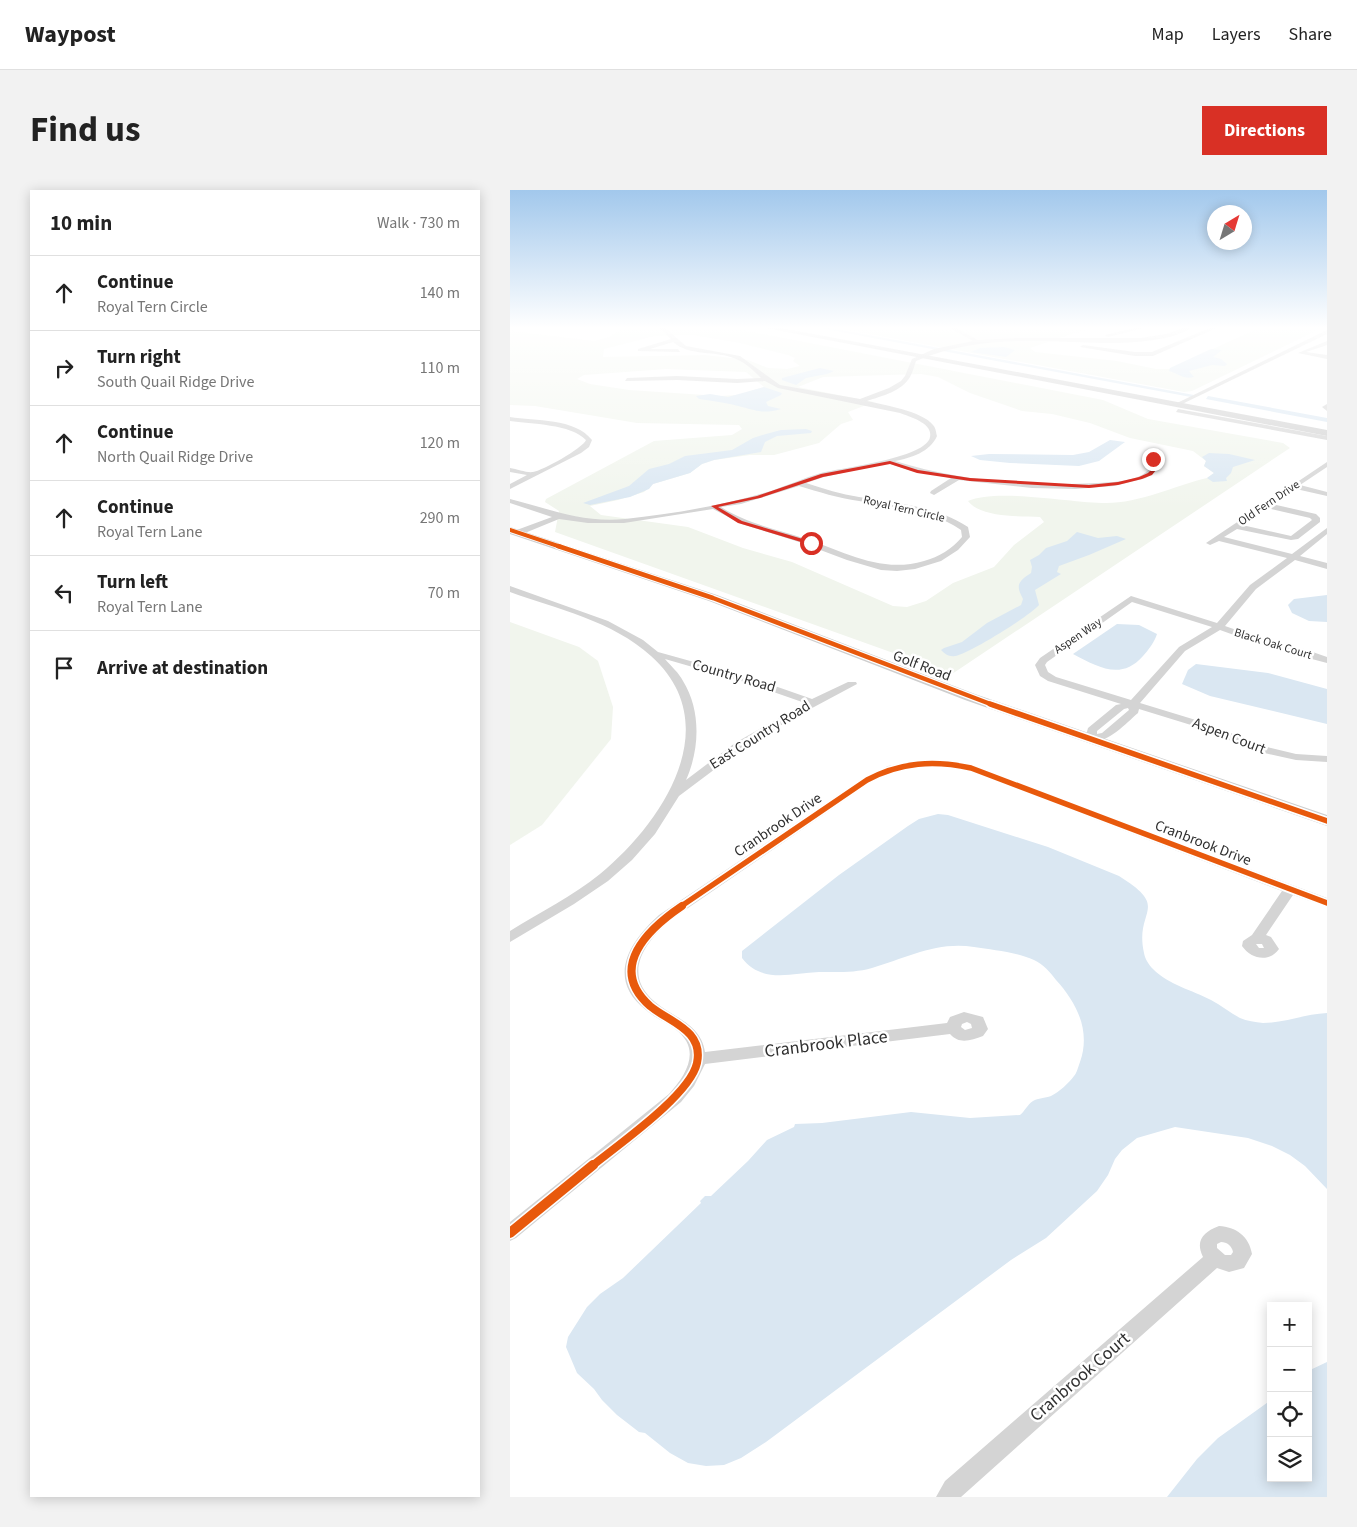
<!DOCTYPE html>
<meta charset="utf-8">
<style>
:root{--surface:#fff;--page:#f2f2f2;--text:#222;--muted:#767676;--line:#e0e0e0;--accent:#d93025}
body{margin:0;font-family:"Source Sans 3",sans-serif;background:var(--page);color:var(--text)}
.controls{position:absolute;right:15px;bottom:15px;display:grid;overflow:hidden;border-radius:0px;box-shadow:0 2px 12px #0003}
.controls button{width:45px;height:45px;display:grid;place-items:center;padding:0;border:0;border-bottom:1px solid var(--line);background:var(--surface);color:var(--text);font:25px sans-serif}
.compass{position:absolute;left:697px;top:15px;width:45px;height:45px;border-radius:50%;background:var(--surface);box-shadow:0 2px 12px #0003;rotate:38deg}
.stop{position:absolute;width:15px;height:15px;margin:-11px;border:4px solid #d93025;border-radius:50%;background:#fff}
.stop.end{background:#d93025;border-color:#fff;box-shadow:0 1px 5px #0008}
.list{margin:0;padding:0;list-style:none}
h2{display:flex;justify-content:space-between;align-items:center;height:65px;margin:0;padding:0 20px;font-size:21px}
h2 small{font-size:16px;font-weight:400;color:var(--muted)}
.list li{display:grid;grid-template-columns:32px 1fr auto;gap:15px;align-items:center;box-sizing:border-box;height:75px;padding:0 20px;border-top:1px solid var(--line)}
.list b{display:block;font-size:19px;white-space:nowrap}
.list p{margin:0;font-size:16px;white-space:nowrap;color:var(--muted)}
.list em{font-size:16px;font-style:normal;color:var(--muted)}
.icon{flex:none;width:28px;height:28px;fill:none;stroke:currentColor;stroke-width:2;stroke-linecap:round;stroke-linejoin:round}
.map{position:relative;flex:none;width:817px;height:1307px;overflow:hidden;border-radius:0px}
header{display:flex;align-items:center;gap:30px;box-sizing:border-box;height:70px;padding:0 25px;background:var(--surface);border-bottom:1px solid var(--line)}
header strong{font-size:24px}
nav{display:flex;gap:28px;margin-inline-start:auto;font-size:18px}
.intro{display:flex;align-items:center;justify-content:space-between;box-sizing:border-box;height:120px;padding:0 30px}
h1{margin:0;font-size:35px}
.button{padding:12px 22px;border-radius:0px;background:var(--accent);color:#fff;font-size:18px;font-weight:700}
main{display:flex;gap:30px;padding:0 30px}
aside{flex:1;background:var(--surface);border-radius:0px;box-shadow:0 2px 12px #0003}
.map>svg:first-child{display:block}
.green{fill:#f1f5ed;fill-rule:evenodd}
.water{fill:#dae7f2}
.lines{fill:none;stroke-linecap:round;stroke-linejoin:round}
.canal{fill:#dae7f2;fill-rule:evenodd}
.street{fill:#d4d4d4;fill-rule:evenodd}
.secondary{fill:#cecece;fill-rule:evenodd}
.cycleway-far4-casing{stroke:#fff;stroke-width:5.5}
.cycleway-far3-casing{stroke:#fff;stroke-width:7}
.cycleway-far2-casing{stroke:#fff;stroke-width:9}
.cycleway-far1-casing{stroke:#fff;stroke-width:11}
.cycleway-casing{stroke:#fff;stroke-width:13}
.cycleway-far4{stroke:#e8590c;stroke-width:4}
.cycleway-far3{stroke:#e8590c;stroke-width:4.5}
.cycleway-far2{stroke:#e8590c;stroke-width:5.5}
.cycleway-far1{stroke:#e8590c;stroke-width:8}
.cycleway{stroke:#e8590c;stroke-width:10}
.route{fill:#d93025}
.labels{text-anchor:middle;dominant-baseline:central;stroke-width:5;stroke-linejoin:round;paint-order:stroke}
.far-street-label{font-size:12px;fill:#303030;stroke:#fff}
.street-label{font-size:15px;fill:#303030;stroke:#fff}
.near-street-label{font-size:18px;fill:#303030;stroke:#fff}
</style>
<header>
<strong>Waypost</strong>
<nav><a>Map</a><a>Layers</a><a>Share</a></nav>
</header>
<div class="intro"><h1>Find us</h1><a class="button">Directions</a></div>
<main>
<aside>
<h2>10 min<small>Walk · 730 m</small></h2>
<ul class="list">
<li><svg class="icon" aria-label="ahead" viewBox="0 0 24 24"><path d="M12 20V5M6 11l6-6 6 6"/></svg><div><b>Continue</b><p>Royal Tern Circle</p></div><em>140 m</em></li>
<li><svg class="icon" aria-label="right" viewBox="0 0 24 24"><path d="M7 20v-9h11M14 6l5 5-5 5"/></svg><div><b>Turn right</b><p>South Quail Ridge Drive</p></div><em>110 m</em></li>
<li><svg class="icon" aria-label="ahead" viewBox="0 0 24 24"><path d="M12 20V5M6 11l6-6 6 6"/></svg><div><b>Continue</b><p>North Quail Ridge Drive</p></div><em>120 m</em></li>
<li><svg class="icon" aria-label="ahead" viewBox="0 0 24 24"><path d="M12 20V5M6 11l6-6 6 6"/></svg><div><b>Continue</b><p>Royal Tern Lane</p></div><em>290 m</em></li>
<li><svg class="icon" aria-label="left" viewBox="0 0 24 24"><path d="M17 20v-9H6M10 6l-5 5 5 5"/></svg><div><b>Turn left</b><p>Royal Tern Lane</p></div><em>70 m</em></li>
<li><svg class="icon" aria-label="arrive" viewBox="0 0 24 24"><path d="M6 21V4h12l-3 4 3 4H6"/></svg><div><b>Arrive at destination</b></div></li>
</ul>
</aside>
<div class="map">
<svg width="817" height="1307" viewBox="0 0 817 1307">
<rect width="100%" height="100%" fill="#fff"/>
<g class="green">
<path d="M0 137H10L3 141 84 151 99 147 111 139 122 137H217L593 210 638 229 773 253 780 258 442 484 45 342 49 321 35 312 36 309 144 251 222 245 232 239 229 235 127 233 25 216 0 215ZM182 145 230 153 278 165 285 168 283 171 290 176 277 179 258 178 238 170 195 165 93 167 94 159 145 146ZM156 179 236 182 254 197 228 205 210 206 119 200 80 194 67 189 74 185ZM411 184 428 187 460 203 512 221 542 224 580 233 620 248 683 261 696 271 694 276 704 283 697 288C664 296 630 313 596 313 561 313 487 298 458 311 471 328 510 326 530 327L534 332 504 355 484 377 443 393 416 411 397 417 383 416 282 372 233 358 178 337 91 325 80 316 108 310 134 302 143 294 180 283 192 274 204 270 240 265H264L309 253 331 234 343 230 338 222 364 212 288 197 313 187Z"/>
<path d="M321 137C347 137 375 135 401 137 425 139 451 145 474 137H591L562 144 520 158 525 162 607 171 646 179H659L751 137H814L682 201 674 202Z"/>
<path d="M0 432 69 457 88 471 103 517 101 549 32 635 0 655Z"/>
</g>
<g class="water">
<path d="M494 157 505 160 496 167 461 162 470 158Z"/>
<path d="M701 159 712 160 703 167 711 169 717 174 715 176 702 175 679 181 684 187C674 190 669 184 659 181L660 178Z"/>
<path d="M310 178 324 181 317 184 296 188 286 195 272 190V188Z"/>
<path d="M254 197 272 203 271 205 256 212 258 216 271 219C254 224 248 221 232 217 218 213 203 211 189 209L186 206 200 204 218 207Z"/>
<path d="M296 239 302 241 301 243 267 246 255 252 251 262 204 270 192 274 180 283 143 294 139 299 120 307 80 315 73 313 119 296 139 279 159 274 175 266 222 260 243 248 256 244 271 240Z"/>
<path d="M600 250 615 252 589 271 569 276 500 273 470 270 461 266 479 264 563 265 579 262Z"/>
<path d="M699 263 719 264 745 270 723 277 721 283 716 288 717 291 703 292 697 288 704 283 694 276 696 271 692 267Z"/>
<path d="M567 342 588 348 607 346 616 349 579 365 549 376 547 382 551 384 525 400 529 415C520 426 458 464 445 466 439 467 435 464 431 460L434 458 452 452 477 433 511 415 513 409C506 396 507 392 521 383L522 377 520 370 529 365 536 358 557 351Z"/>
<path d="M817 405V432L799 431 782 423 778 415 784 409Z"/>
<path d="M607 434 629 435 647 444C644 453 639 459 633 466 611 491 588 477 563 464Z"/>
<path d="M686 474 758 483 817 499V534L700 506 672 494 678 480Z"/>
<path d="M428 624 438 625 538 657 609 686C662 719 624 719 634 763 635 769 639 775 643 779 659 795 682 800 701 810 711 815 720 823 730 828 737 831 745 832 753 833 774 833 795 824 817 823V999L795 976 780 965 762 956 738 948 665 937 627 948 612 960 605 969 598 985 587 1001 536 1048 501 1070 256 1252 231 1268 214 1275 196 1276 178 1273 160 1263 135 1243 129 1242 107 1225 92 1210 84 1199 67 1183 56 1157 58 1147 77 1117 90 1104 113 1088 191 1013 190 1011 195 1006H201L238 971 257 950 284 937 285 934 312 933 401 922 460 928 510 925C515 921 517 915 523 911 528 908 535 908 541 906 549 902 559 893 564 886 567 883 568 877 570 872 581 841 567 813 546 790 540 782 533 774 524 770 507 762 483 760 464 757 427 751 396 768 362 778 345 783 326 782 309 782 281 783 252 794 232 768V761L329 685 398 636 409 629Z"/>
<path d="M817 1172V1307H657L687 1269 708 1248 761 1210V1288H798V1181Z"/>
</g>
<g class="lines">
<g class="canal">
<path d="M304 137H315L684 205 681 207Z"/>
<path d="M698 206 817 228V232L696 209Z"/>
</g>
<g class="street">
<path d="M148 137 155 138 176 156 230 166 270 195 350 209 379 198 391 191 395 186 402 169 424 159 463 151 438 137H444L468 150 506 148H631L656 144 676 137H683C650 159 576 152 537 151 491 150 448 153 406 171 404 176 403 182 400 187 392 201 372 206 357 211 374 215 412 221 423 235 426 238 426 243 427 246 420 262 401 268 385 271 449 291 521 297 587 293 600 292 620 292 632 285 637 282 642 276 647 273L652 274 636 288 604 296 565 299 522 298 449 290 424 305 420 303 421 301 441 288 402 281 377 273 314 287 296 293C314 299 331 304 349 307 386 313 426 316 458 337L460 347 448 360 431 371 405 379 387 381 371 380 337 370 289 352 232 334 203 319 114 333H78L49 329 10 345H4V341L42 327 0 313V309C40 319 72 333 115 329 163 324 214 315 261 301 278 295 294 288 311 283 330 278 417 268 420 247 423 233 400 227 390 223L268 198 255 191 227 193 167 190 115 191 117 188 167 186 227 189 251 188C243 180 236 173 226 169 206 160 180 167 163 152L140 159H168L170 162 128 161V159L161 149ZM289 296C309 302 328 308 349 311 383 318 421 319 451 340L452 347C442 359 429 367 414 371 370 384 334 361 293 348 265 339 236 333 211 317L231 314Z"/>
<path d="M628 137H638L598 147 595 145Z"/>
<path d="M702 137H709L643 166H625L570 157 573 155 625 162H642Z"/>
<path d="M817 140V144L668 216 663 215Z"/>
<path d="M817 151V155L796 162 817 165V169L788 163Z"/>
<path d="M817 214V221L812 217Z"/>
<path d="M668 219 817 246V250L666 222Z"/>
<path d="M0 227C25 231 65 228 82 250L79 257 71 263 0 299V294L17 285 0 282V278C7 279 17 283 23 282 32 281 73 258 76 250 61 234 21 234 0 231Z"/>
<path d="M817 272V277L790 295 817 302V306L786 299 762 314 806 324 810 328V332L788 349 781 350 727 339 714 347 782 364 817 338V344L790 366 817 373V379L785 370 746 399 715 436 755 450 794 459 817 467V473L798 468 788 463 749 454 710 440 675 461 630 513 689 531 757 557 786 564 817 566V572L786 570 750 562 681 535 629 519 628 523C614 535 596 556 576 551L575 549 578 538 606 515 611 514 538 491 530 486 525 475 530 468 621 406 707 433 740 395 777 368 709 351 700 355 696 353ZM757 318 800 328 802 330 781 346 732 335ZM622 412 702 437 669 457 621 510 546 487 538 482 535 475 537 472ZM618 518 619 520 592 543 587 544V541L614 519Z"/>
<path d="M0 396 98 431 133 450 148 462 245 489 302 509 338 492H346L347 494 276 532 213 573 169 606 145 644 122 670 98 691 64 714 0 752V741C30 722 63 706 90 684 152 633 218 535 141 466 103 431 47 419 0 402ZM155 469 238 493 295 513 225 553 176 590C190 559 191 520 173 491 169 483 161 476 155 469Z"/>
<path d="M408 570H434L465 576 817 708V717L783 705 756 745 761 747 769 759C759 773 741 769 732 756L733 751 742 745 772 701 458 581C423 573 392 576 361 592L159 731C134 754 112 784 145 812 164 828 191 834 195 862L437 833 440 827 454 822 473 827 478 839 473 846C461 850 450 855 440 844L195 874 184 896 171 912 6 1048 0 1051V1032L159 904C177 884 192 859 165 839 156 832 145 828 136 820 96 789 119 752 149 725L353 588 378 576ZM746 754H752L754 758H749ZM457 832 461 834 462 838 455 840 451 837 452 834Z"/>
<path d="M709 1036C726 1037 739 1046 742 1064L734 1078 719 1082 707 1078 451 1307H426L435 1291 693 1067C685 1051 693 1042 709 1036ZM711 1052C717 1052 722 1056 723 1062L721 1065H715L707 1058V1054Z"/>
</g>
<g class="secondary">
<path d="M251 137H266L817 240V246Z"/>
<path d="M0 337 207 405 465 504 817 625V636L455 510 199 411 0 344Z"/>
</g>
<g class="cycleway-far4-casing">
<path id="cycleway-far4" d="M0 340 51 357"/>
</g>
<g class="cycleway-far3-casing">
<path id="cycleway-far3" d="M48 356 203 408 483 515"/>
</g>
<g class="cycleway-far2-casing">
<g id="cycleway-far2">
<path d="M480 514 817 631"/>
<path d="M170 717 357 590C391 572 424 570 461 578L817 713"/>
</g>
</g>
<g class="cycleway-far1-casing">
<path id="cycleway-far1" d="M82 976C109 954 180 905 187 873 194 840 159 832 140 816 97 778 138 739 172 716"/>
</g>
<g class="cycleway-casing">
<path id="cycleway" d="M0 1043 83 975"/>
</g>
<use href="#cycleway-far4" class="cycleway-far4"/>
<use href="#cycleway-far3" class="cycleway-far3"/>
<use href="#cycleway-far2" class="cycleway-far2"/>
<use href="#cycleway-far1" class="cycleway-far1"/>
<use href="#cycleway" class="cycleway"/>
</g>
<linearGradient id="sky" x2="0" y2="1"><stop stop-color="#a2c8ec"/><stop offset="0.43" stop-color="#fff"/><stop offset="1" stop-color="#fff" stop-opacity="0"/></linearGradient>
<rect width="817" height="320" fill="url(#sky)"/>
<path class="route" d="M642 268H645L644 271 651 274 642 285 632 289 608 295 579 298 460 291 407 283 380 274 313 287 250 308 208 317 232 331 303 352 301 355 228 333 201 316 247 306 311 284 380 271 408 280 460 288 579 295 608 292 629 287 638 283 646 275 639 272Z"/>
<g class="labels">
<g class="far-street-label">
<text transform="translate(759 313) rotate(-34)">Old Fern Drive</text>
<text transform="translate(394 319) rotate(13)">Royal Tern Circle</text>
<text transform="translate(568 446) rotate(-34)">Aspen Way</text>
<text transform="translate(763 454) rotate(17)">Black Oak Court</text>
</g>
<g class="street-label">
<text transform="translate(412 476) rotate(21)">Golf Road</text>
<text transform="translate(224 486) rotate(16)">Country Road</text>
<text transform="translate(250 545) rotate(-32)">East Country Road</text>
<text transform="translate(719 546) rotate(21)">Aspen Court</text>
<text transform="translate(268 635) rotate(-34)">Cranbrook Drive</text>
<text transform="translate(693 653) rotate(21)">Cranbrook Drive</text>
</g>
<g class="near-street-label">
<text transform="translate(316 854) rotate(-7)">Cranbrook Place</text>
<text transform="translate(570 1187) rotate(-41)">Cranbrook Court</text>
</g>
</g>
</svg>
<div class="controls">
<button>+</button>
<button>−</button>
<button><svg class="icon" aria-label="locate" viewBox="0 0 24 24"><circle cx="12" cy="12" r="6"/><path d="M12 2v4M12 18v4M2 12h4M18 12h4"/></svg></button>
<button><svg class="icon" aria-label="layers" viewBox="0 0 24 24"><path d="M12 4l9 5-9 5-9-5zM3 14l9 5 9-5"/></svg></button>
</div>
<svg class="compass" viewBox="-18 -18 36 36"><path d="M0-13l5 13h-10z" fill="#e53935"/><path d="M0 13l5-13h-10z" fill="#767676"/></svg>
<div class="stop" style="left:301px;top:353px"></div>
<div class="stop end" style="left:643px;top:269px"></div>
</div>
</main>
